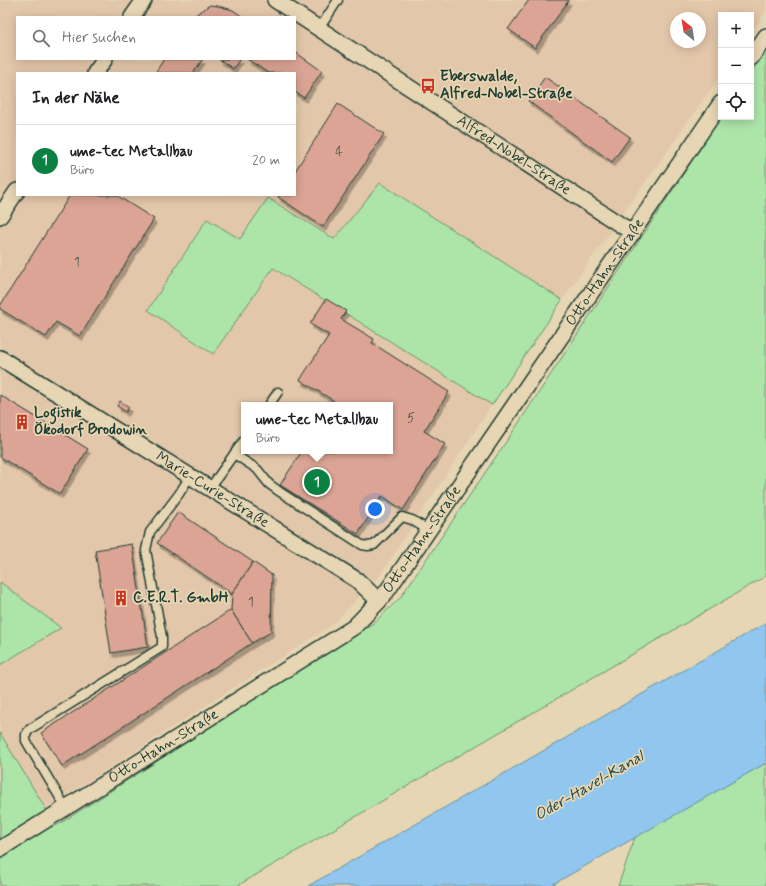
<!DOCTYPE html>
<html lang="de">
<meta charset="utf-8">
<style>
:root{--surface:#fff;--page:#f6f6f6;--text:#202124;--muted:#757577;--line:#e0e0e0;--accent:#0b8043}
body{margin:0;font-family:Mynerve,sans-serif;background:var(--page);color:var(--text)}
.controls{position:absolute;right:12px;top:12px;display:grid;overflow:hidden;border-radius:0px;box-shadow:0 2px 10px #0003}
.controls button{width:36px;height:36px;display:grid;place-items:center;padding:0;border:0;border-bottom:1px solid var(--line);background:var(--surface);color:var(--text);font:20px sans-serif}
.compass{position:absolute;left:670px;top:12px;width:36px;height:36px;border-radius:50%;background:var(--surface);box-shadow:0 2px 10px #0003;rotate:330deg}
.you{position:absolute;left:375px;top:509px;width:14px;height:14px;margin:-10px;border:3px solid #fff;border-radius:50%;background:#1a73e8;box-shadow:0 0 0 6px #1a73e833}
.badge{display:grid;place-items:center;width:26px;height:26px;border-radius:50%;background:var(--accent);color:#fff;font-size:13px;font-weight:700}
.pin{position:absolute;translate:-50% -50%;border:2px solid #fff;box-shadow:0 1px 4px #0006}
.popup{position:absolute;left:241px;top:402px;width:152px;height:52px;box-sizing:border-box;display:grid;place-content:center;border-radius:0px;background:var(--surface);filter:drop-shadow(0 1px 3px #0005);font-size:13px;white-space:nowrap;color:var(--muted)}
.popup b{font-size:15px;color:var(--text)}
.popup::after{content:'';position:absolute;left:50%;top:100%;margin-left:-8px;border:8px solid transparent;border-top-color:var(--surface)}
.list{margin:0;padding:0;list-style:none}
h2{display:flex;justify-content:space-between;align-items:center;height:52px;margin:0;padding:0 16px;font-size:17px}
h2 small{font-size:13px;font-weight:400;color:var(--muted)}
.list li{display:grid;grid-template-columns:26px 1fr auto;gap:12px;align-items:center;box-sizing:border-box;height:72px;padding:0 16px;border-top:1px solid var(--line)}
.list b{display:block;font-size:15px;white-space:nowrap}
.list p{margin:0;font-size:13px;white-space:nowrap;color:var(--muted)}
.list em{font-size:13px;font-style:normal;color:var(--muted)}
.icon{flex:none;width:22px;height:22px;fill:none;stroke:currentColor;stroke-width:2;stroke-linecap:round;stroke-linejoin:round}
.map{position:relative;flex:none;width:766px;height:886px;overflow:hidden}
.search{position:absolute;background:var(--surface);box-shadow:0 2px 10px #0003;left:16px;top:16px;width:280px;height:44px;display:flex;align-items:center;gap:10px;box-sizing:border-box;padding:0 14px;border-radius:0px;color:var(--muted);font-size:15px}
.panel{position:absolute;background:var(--surface);box-shadow:0 2px 10px #0003;left:16px;top:72px;width:280px;height:124px;border-radius:0px}
.map>svg:first-child{display:block}
.built{fill:#e3c7aa;fill-rule:evenodd}
.green{fill:#ade5a8;stroke:#66916e}
.water{fill:#91c7ef;stroke:#6390a4}
.building{fill:#dba494;stroke:#1f3d34;filter:url(#shadow)}
.lines{fill:none;stroke-linecap:round;stroke-linejoin:round}
.service-casing{stroke:#1f3d34;stroke-width:11}
.minor-casing{stroke:#1f3d34;stroke-width:18}
.service{stroke:#e7d6b3;stroke-width:8}
.minor{stroke:#e7d6b3;stroke-width:15}
.labels{text-anchor:middle;dominant-baseline:central;stroke-width:3.5;stroke-linejoin:round;paint-order:stroke}
.number-label{font-size:13px;fill:#4e574c}
.poi-label{font-size:15px;font-weight:bold;fill:#1f3d34;stroke:#e7d6b3;text-anchor:start}
.street-label{font-size:15px;fill:#1f3d34;stroke:#e7d6b3}
.water-label{font-size:16px;font-style:italic;fill:#2a4b47;stroke:#e7d6b3}
</style>
<div class="map">
<svg width="766" height="886" viewBox="0 0 766 886">
<defs>
<filter id="shadow"><feDropShadow dx="2.5" dy="4.5" stdDeviation="0" flood-color="#0004"/></filter>
</defs>
<rect width="100%" height="100%" fill="#e7d6b3"/>
<filter id="ink" filterUnits="userSpaceOnUse"><feTurbulence type="fractalNoise" baseFrequency=".025" numOctaves="2"/><feDisplacementMap in="SourceGraphic" scale="8" xChannelSelector="R" yChannelSelector="G"/><feConvolveMatrix kernelMatrix="1 2 1 2 8 2 1 2 1" color-interpolation-filters="sRGB"/></filter>
<g filter="url(#ink)">
<path class="built" d="M0 0H766V12L751 33V15H721V75L562 300 380 183 334 239 268 198 240 239 206 219 148 310 213 354 273 268 492 405 380 575 332 625 45 809 0 733V665L60 628 0 582ZM17 17H295V59H17ZM676 18H700V42H676ZM17 73H295V195H17ZM244 405H390V451H244Z"/>
<g class="green">
<path d="M766 49V576L237 886H0V733L56 826 375 622 400 598 510 436 721 117H751V72Z"/>
<path d="M380 183 562 300 492 405 273 268 213 354 148 310 207 219 240 239 268 198 334 239Z"/>
<path d="M0 582 61 628 0 665Z"/>
<path d="M766 763V886H618L635 837Z"/>
</g>
<path class="water" d="M766 623V763L550 886H308Z"/>
<g class="building">
<path d="M529 0H569L535 48 508 29Z"/>
<path d="M210 5 218 6 233 10 243 17H193L202 10Z"/>
<path d="M295 52 322 71 304 98 295 92V73H268L247 59H295Z"/>
<path d="M164 59H203L193 73H155Z"/>
<path d="M219 59H240L233 69Z"/>
<path d="M545 77 630 137 612 162 528 101Z"/>
<path d="M338 104 384 134 323 227 278 197 279 195H295V171Z"/>
<path d="M70 195H116L154 219 80 336 56 322 46 337 0 309V306Z"/>
<path d="M326 299 346 311 341 319 374 339 372 343 449 392 424 431 445 444 403 510 382 496 358 534 280 485 302 451H390V405H331L334 401 300 380 329 335 310 324Z"/>
<path d="M0 395 88 449 60 494 0 457Z"/>
<path d="M120 401 129 407 126 412 117 406Z"/>
<path d="M178 512 253 562 232 594 157 543Z"/>
<path d="M132 544 148 647 111 653 95 550Z"/>
<path d="M253 562 272 575 271 632 252 643 231 610 232 594Z"/>
<path d="M231 610 252 643 62 766 41 733Z"/>
</g>
<g class="lines">
<g class="service-casing">
<g id="service">
<path d="M319 29 338 0"/>
<path d="M269 405 278 392"/>
<path d="M234 454 257 469 269 484 280 492 362 545 368 546 374 545 402 517 412 520 428 530"/>
<path d="M210 488 244 440"/>
<path d="M66 808 26 741V734L30 729 162 647V637L146 550 150 532 179 494 190 476"/>
</g>
</g>
<g class="minor-casing">
<g id="minor">
<path id="s1" d="M275 0 633 233"/>
<path d="M132 17 144 0"/>
<path d="M751 58 766 36"/>
<path d="M95 73 105 59"/>
<path d="M0 216 17 191"/>
<path id="s2" d="M0 358 357 580 379 601"/>
<path id="s3" d="M0 849 354 627 379 601 387 591 721 103"/>
</g>
</g>
<use href="#service" class="service"/>
<use href="#minor" class="minor"/>
</g>
</g>
<defs>
<g id="bus-bare" transform="scale(1.2)"><path d="M-5-6H5V4H4V6H2V4H-2V6H-4V4H-5ZM-3.5-4V0h7V-4ZM-3.5 1.2v1.5H-2V1.2ZM2 1.2v1.5H3.5V1.2Z" fill="#c8321e" stroke="#e7d6b3" stroke-width="2.5" paint-order="stroke"/></g>
<g id="building-bare" transform="scale(1.2)"><path d="M-4-6H4V6H1V3H-1V6H-4ZM-2.5-4.3h1.7v1.8h-1.7ZM.8-4.3h1.7v1.8H.8ZM-2.5-1h1.7V.8h-1.7ZM.8-1h1.7V.8H.8Z" fill="#c8321e" stroke="#e7d6b3" stroke-width="2.5" paint-order="stroke"/></g>
</defs>
<g fill-rule="evenodd">
<use href="#bus-bare" x="428" y="86"/>
<use href="#building-bare" x="22" y="422"/>
<use href="#building-bare" x="121" y="598"/>
</g>
<g class="labels">
<g class="number-label">
<text x="339" y="152">4</text>
<text x="77" y="262">1</text>
<text x="411" y="418">5</text>
<text x="251" y="602">1</text>
</g>
<g class="poi-label">
<text x="440" y="77">Eberswalde,<tspan x="440" dy="17">Alfred-Nobel-Straße</tspan></text>
<text x="34" y="413">Logistik<tspan x="34" dy="17">Ökodorf Brodowin</tspan></text>
<text x="133" y="598">C.E.R.T. GmbH</text>
</g>
<g class="street-label">
<text stroke="none"><textPath href="#s1" startOffset="285">Alfred-Nobel-Straße</textPath></text>
<text stroke="none"><textPath href="#s3" startOffset="853">Otto-Hahn-Straße</textPath></text>
<text stroke="none"><textPath href="#s2" startOffset="250">Marie-Curie-Straße</textPath></text>
<text stroke="none"><textPath href="#s3" startOffset="529">Otto-Hahn-Straße</textPath></text>
<text stroke="none"><textPath href="#s3" startOffset="193">Otto-Hahn-Straße</textPath></text>
</g>
<g class="water-label">
<text transform="translate(589 786) rotate(-30)">Oder-Havel-Kanal</text>
</g>
</g>
</svg>
<div class="controls">
<button>+</button>
<button>−</button>
<button><svg class="icon" aria-label="locate" viewBox="0 0 24 24"><circle cx="12" cy="12" r="6"/><path d="M12 2v4M12 18v4M2 12h4M18 12h4"/></svg></button>
</div>
<svg class="compass" viewBox="-18 -18 36 36"><path d="M0-13l5 13h-10z" fill="#e53935"/><path d="M0 13l5-13h-10z" fill="#757577"/></svg>
<div class="you"></div>
<div class="pin badge" style="left:317px;top:482px">1</div>
<div class="popup"><b>ume-tec Metallbau</b>Büro</div>
<div class="search"><svg class="icon" aria-label="search" viewBox="0 0 24 24"><circle cx="10" cy="10" r="6"/><path d="M15 15l6 6"/></svg>Hier suchen</div>
<section class="panel">
<h2>In der Nähe<small></small></h2>
<ul class="list">
<li><span class="badge">1</span><div><b>ume-tec Metallbau</b><p>Büro</p></div><em>20 m</em></li>
</ul>
</section>
</div>
